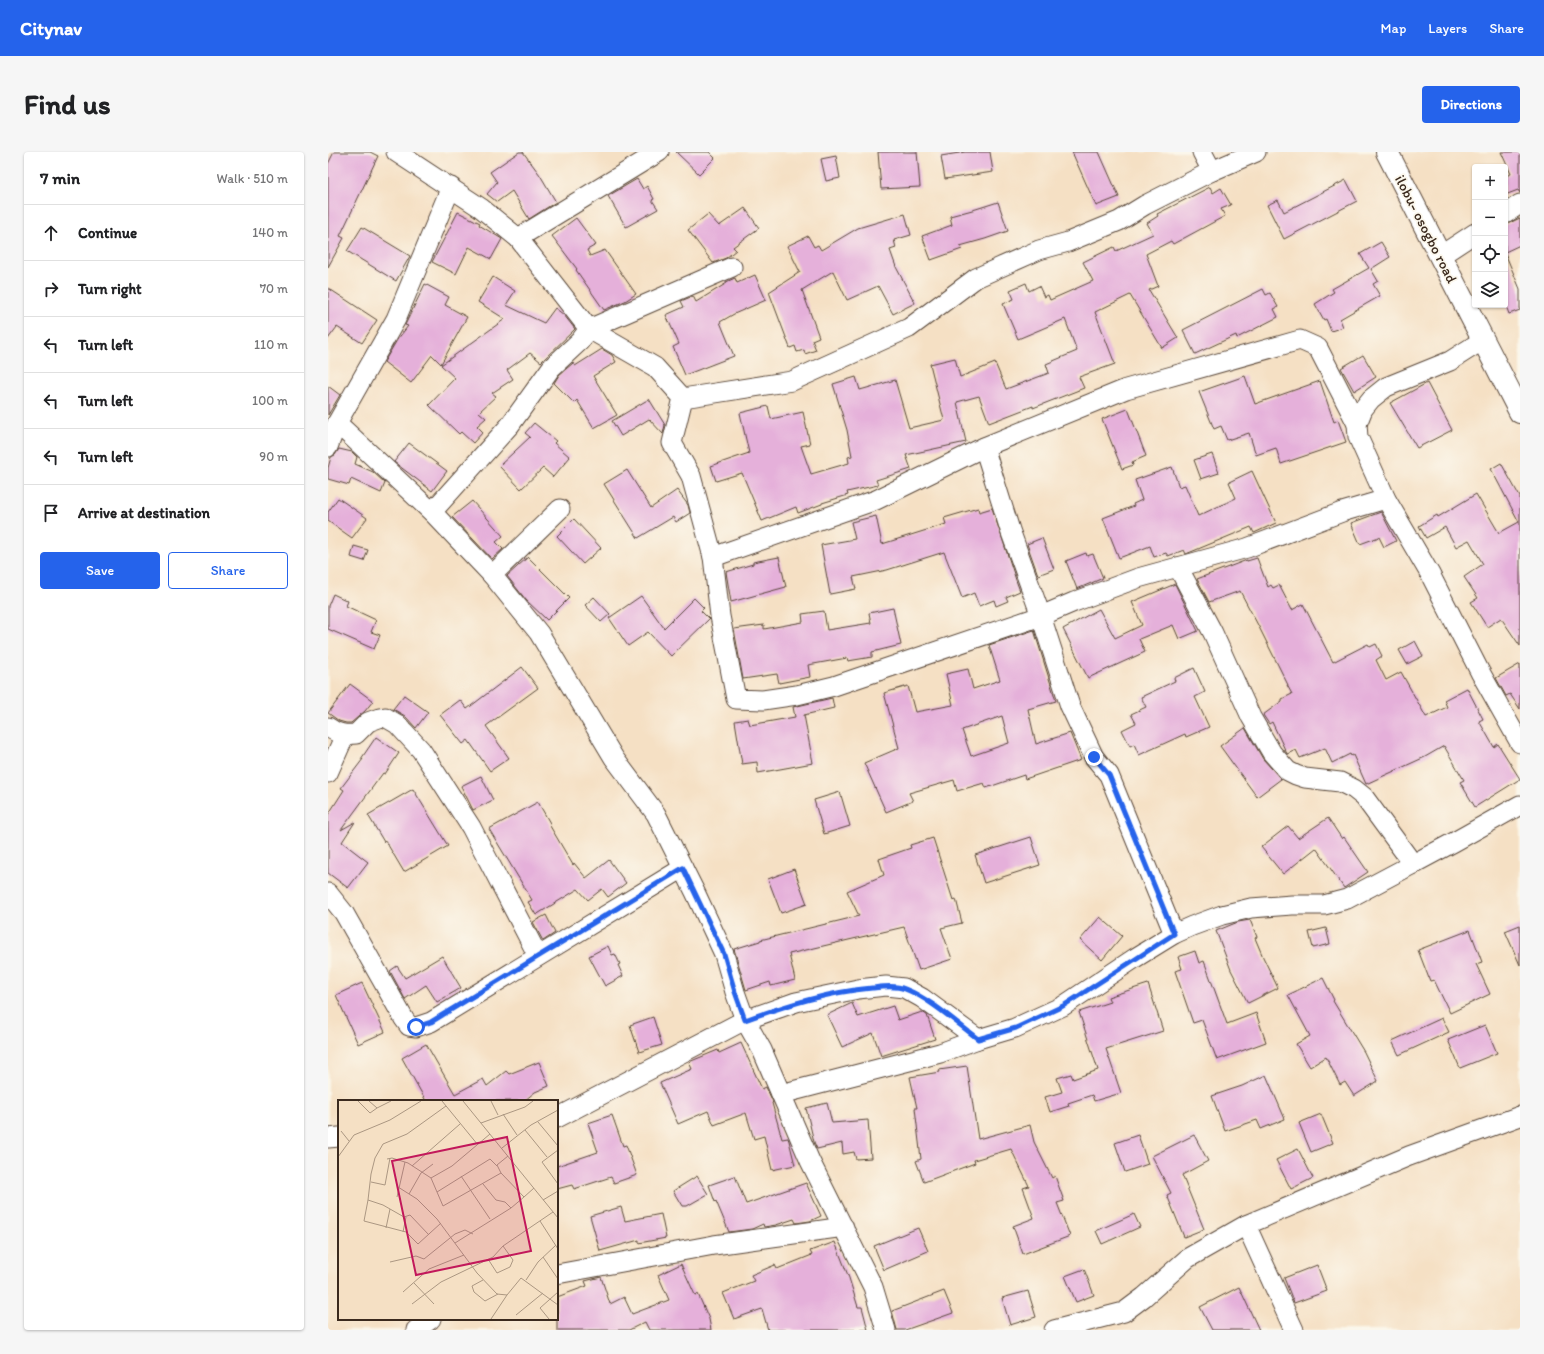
<!DOCTYPE html>
<meta charset="utf-8">
<style>
:root{--surface:#fff;--page:#f6f6f6;--text:#202124;--muted:#757577;--line:#e0e0e0;--accent:#2563eb}
body{margin:0;font-family:Itim,sans-serif;background:var(--page);color:var(--text)}
.controls{position:absolute;right:12px;top:12px;display:grid;overflow:hidden;border-radius:4px;box-shadow:0 1px 3px #0004}
.controls button{width:36px;height:36px;display:grid;place-items:center;padding:0;border:0;border-bottom:1px solid var(--line);background:var(--surface);color:var(--text);font:20px sans-serif}
.stop{position:absolute;width:12px;height:12px;margin:-9px;border:3px solid #2563eb;border-radius:50%;background:#fff}
.stop.end{background:#2563eb;border-color:#fff;box-shadow:0 1px 4px #0008}
.list{margin:0;padding:0;list-style:none}
h2{display:flex;justify-content:space-between;align-items:center;height:52px;margin:0;padding:0 16px;font-size:17px}
h2 small{font-size:13px;font-weight:400;color:var(--muted)}
.list li{display:grid;grid-template-columns:26px 1fr auto;gap:12px;align-items:center;box-sizing:border-box;height:56px;padding:0 16px;border-top:1px solid var(--line)}
.list b{display:block;font-size:15px;white-space:nowrap}
.list em{font-size:13px;font-style:normal;color:var(--muted)}
.actions{display:flex;gap:8px;padding:12px 16px}
.actions a{flex:1;padding:9px 0;border:1px solid var(--accent);border-radius:4px;text-align:center;font-size:14px;color:var(--accent)}
.actions .main{background:var(--accent);color:#fff}
.icon{flex:none;width:22px;height:22px;fill:none;stroke:currentColor;stroke-width:2;stroke-linecap:round;stroke-linejoin:round}
.map{position:relative;flex:none;width:1192px;height:1178px;overflow:hidden;border-radius:4px}
header{display:flex;align-items:center;gap:24px;box-sizing:border-box;height:56px;padding:0 20px;background:var(--accent);color:#fff}
header strong{font-size:19px}
nav{display:flex;gap:22px;margin-inline-start:auto;font-size:14px}
.intro{display:flex;align-items:center;justify-content:space-between;box-sizing:border-box;height:96px;padding:0 24px}
h1{margin:0;font-size:28px}
.button{padding:10px 18px;border-radius:4px;background:var(--accent);color:#fff;font-size:14px;font-weight:700}
main{display:flex;gap:24px;padding:0 24px}
aside{flex:1;background:var(--surface);border-radius:4px;box-shadow:0 1px 3px #0004}
.map>svg:first-child{display:block}
.building{fill:#e5b0da;fill-rule:evenodd}
.lines{fill:none;stroke-linecap:round;stroke-linejoin:round}
.minor-casing{stroke:#574537;stroke-width:21}
.major-casing{stroke:#574537;stroke-width:24}
.minor{stroke:#fff;stroke-width:19}
.major{stroke:#fff;stroke-width:22}
.route{stroke:#2563eb;stroke-width:5}
.labels{text-anchor:middle;dominant-baseline:central;stroke-width:3.5;stroke-linejoin:round;paint-order:stroke}
.street-label{font-size:15px;fill:#3b2a1e;stroke:#fbf7ec}
.inset-road{fill:none;stroke:#ab9782;stroke-width:1}
.view{fill:#c2185b;fill-opacity:0.15;stroke:#c2185b;stroke-width:2}
.inset-edge{fill:none;stroke:#3b2a1e;stroke-width:2}
</style>
<header>
<strong>Citynav</strong>
<nav><a>Map</a><a>Layers</a><a>Share</a></nav>
</header>
<div class="intro"><h1>Find us</h1><a class="button">Directions</a></div>
<main>
<aside>
<h2>7 min<small>Walk · 510 m</small></h2>
<ul class="list">
<li><svg class="icon" aria-label="ahead" viewBox="0 0 24 24"><path d="M12 20V5M6 11l6-6 6 6"/></svg><div><b>Continue</b></div><em>140 m</em></li>
<li><svg class="icon" aria-label="right" viewBox="0 0 24 24"><path d="M7 20v-9h11M14 6l5 5-5 5"/></svg><div><b>Turn right</b></div><em>70 m</em></li>
<li><svg class="icon" aria-label="left" viewBox="0 0 24 24"><path d="M17 20v-9H6M10 6l-5 5 5 5"/></svg><div><b>Turn left</b></div><em>110 m</em></li>
<li><svg class="icon" aria-label="left" viewBox="0 0 24 24"><path d="M17 20v-9H6M10 6l-5 5 5 5"/></svg><div><b>Turn left</b></div><em>100 m</em></li>
<li><svg class="icon" aria-label="left" viewBox="0 0 24 24"><path d="M17 20v-9H6M10 6l-5 5 5 5"/></svg><div><b>Turn left</b></div><em>90 m</em></li>
<li><svg class="icon" aria-label="arrive" viewBox="0 0 24 24"><path d="M6 21V4h12l-3 4 3 4H6"/></svg><div><b>Arrive at destination</b></div></li>
</ul>
<div class="actions"><a class="main">Save</a><a>Share</a></div>
</aside>
<div class="map">
<svg width="1192" height="1178" viewBox="0 0 1192 1178">
<rect width="100%" height="100%" fill="#fbf7ec"/>
<filter id="ink" filterUnits="userSpaceOnUse"><feTurbulence type="fractalNoise" baseFrequency=".025" numOctaves="2"/><feDisplacementMap in="SourceGraphic" scale="8" xChannelSelector="R" yChannelSelector="G"/><feConvolveMatrix kernelMatrix="1 2 1 2 8 2 1 2 1" color-interpolation-filters="sRGB"/></filter>
<filter id="wash" filterUnits="userSpaceOnUse"><feTurbulence type="fractalNoise" baseFrequency=".012" numOctaves="4" result="noise"/><feDisplacementMap in="SourceGraphic" scale="16" xChannelSelector="R" yChannelSelector="G"/><feGaussianBlur stdDeviation="0.9" result="paint"/><feColorMatrix in="noise" values="0 0 0 0 0 0 0 0 0 0 0 0 0 0 0 0 0 1.4 0 .05"/><feComposite in="paint" operator="in"/></filter>
<g filter="url(#wash)">
<rect width="100%" height="100%" fill="#f5e0c4"/>
<g id="blocks">
<g class="building">
<path d="M6 0H42L50 4 12 84 16 86 0 115V12Z"/>
<path d="M191 0H195L212 23 228 50 201 67 184 39 169 50 159 42 169 30 162 20Z"/>
<path d="M348 0H381L387 6 371 22Z"/>
<path d="M550 0H589L592 35 553 37Z"/>
<path d="M637 0H662L665 20 617 27 613 4Z"/>
<path d="M744 0H771L791 45 768 54Z"/>
<path d="M1173 0H1192V41L1190 38 1177 43V24L1183 22Z"/>
<path d="M508 4 512 26 498 29 493 7Z"/>
<path d="M309 27 315 37 319 34 326 47 324 48 330 57 298 75 280 44Z"/>
<path d="M1018 28 1029 49 956 87 939 53 950 48 956 60Z"/>
<path d="M882 35 885 41 893 36 903 53 893 57 897 64 845 92 843 89 818 102 830 134 821 138 850 186 834 196 802 143 767 160 787 212 751 225 756 236 705 256V254L661 271 651 244 629 250 638 290 578 303 583 317 548 328 550 333 519 340 520 343 494 351V352L470 361 468 355 434 369 414 321 388 329 383 314 421 301 412 261 440 254 443 267 475 260 482 292 473 294 483 322 521 311 520 305 524 304 519 278 505 232 528 225 532 238 567 228 581 276 616 268 602 212 627 206 632 225 667 211 678 237 721 221 718 212 749 199 737 167 690 187 675 152 686 147 682 138 698 131 701 139 711 134 716 145 720 143 722 148 765 129 755 110 786 95 788 99 825 82 819 71 830 64 829 62Z"/>
<path d="M670 50 680 79 657 87 632 94 634 97 603 108 594 84 624 73 622 64 648 57Z"/>
<path d="M417 56 431 76 405 95 408 98 398 106 385 111 360 78 380 62 391 74Z"/>
<path d="M130 60 152 71 151 73 174 87 163 107 141 95 128 122 104 110Z"/>
<path d="M577 62 583 83 566 88 568 96 562 98 568 115 587 151 565 162 550 134 519 148 505 119 474 138 491 185 484 188 488 198 477 202 476 198 469 200 467 194 462 196 441 140 472 120 459 94 480 84 486 95 490 93 493 98 530 76Z"/>
<path d="M248 66 268 93 259 98 262 104 277 98 308 142 297 149 276 158 248 118 249 117 224 84Z"/>
<path d="M1192 66V93L1177 100V73Z"/>
<path d="M34 75 82 104 68 129 19 99Z"/>
<path d="M1053 90 1062 105 1043 117 1050 129 1045 132 1052 144 1012 167 1015 175 1003 179 998 167 996 168 987 152 1006 140 1004 137 1041 116 1032 102Z"/>
<path d="M1177 101 1192 137V158L1181 162 1177 151Z"/>
<path d="M427 123 438 148 406 162 392 170 406 204 357 223 345 195 351 192 338 163 356 155 353 149 365 144 368 150 399 131 398 130 407 126 409 131Z"/>
<path d="M165 125 187 139 178 153 216 171 227 156 236 163 247 177 213 210 202 201 179 218 185 227 164 241 168 244 151 260 158 266 149 274 155 280 145 291 133 280 131 282 101 253 127 226 113 213 177 167 150 150Z"/>
<path d="M97 132 121 145 117 153 139 165 113 212 104 203 83 231 56 210 69 188 80 174 77 173Z"/>
<path d="M0 136 49 168 34 191 9 175 0 187Z"/>
<path d="M935 137 938 143 942 141 950 155 946 157 950 165 909 186 908 183 867 202 855 178Z"/>
<path d="M274 197 284 203 288 210 265 224 289 263 266 276 249 248 246 251 226 231 231 223 245 211 247 214Z"/>
<path d="M1035 203 1048 225 1026 239 1013 216Z"/>
<path d="M917 224 927 252 992 229 1006 270 1010 268 1018 290 953 312 948 296 928 303 921 281 899 288 893 274 886 277 871 240Z"/>
<path d="M1099 231 1124 278 1089 296 1062 251Z"/>
<path d="M0 234 12 243 0 263Z"/>
<path d="M321 247 337 273 335 282 321 267 293 284 284 269Z"/>
<path d="M800 257 818 304 804 310 805 313 794 317 774 267Z"/>
<path d="M206 271 228 289 226 291 242 305 225 325 215 316 193 337 171 314 202 285 197 281Z"/>
<path d="M81 291 119 319 104 339 66 310Z"/>
<path d="M11 297 24 300 29 305 27 312 45 320 57 331 53 341 23 327 21 333 0 327V316L3 305 7 303Z"/>
<path d="M884 302 891 321 873 327 866 308Z"/>
<path d="M1173 311 1192 345V494L1173 466 1159 475 1143 450 1150 446 1136 425 1155 412 1141 388 1128 395 1117 375 1098 386 1091 374 1109 363 1110 365 1148 342 1171 381 1191 370 1163 317Z"/>
<path d="M844 315 851 335 857 333 870 364 908 346 901 330 924 319 948 371 926 381 923 375 858 402 856 398 840 404 838 401 826 405 822 394 791 406 775 366 806 354 805 352 814 348 807 328Z"/>
<path d="M299 318 323 356 349 338 360 353 362 361 348 370 345 365 310 386 276 332Z"/>
<path d="M10 346 39 366 24 386 0 369V360Z"/>
<path d="M144 349 175 384 168 390 175 397 164 407 124 365Z"/>
<path d="M650 356 651 360 664 356 689 431 692 439 678 445 680 449 668 454 666 448 651 454 646 441 634 446 616 400 559 418 525 425 528 437 502 442 493 393 527 387 523 370 548 364 554 392 618 372 616 366Z"/>
<path d="M1053 360 1068 389 1056 395 1051 385 1032 392 1023 371Z"/>
<path d="M246 367 273 396 255 412 229 384Z"/>
<path d="M714 386 726 417 710 423 699 392Z"/>
<path d="M26 394 40 398 36 409 23 405Z"/>
<path d="M758 401 759 404 765 402 775 426 749 437 738 409Z"/>
<path d="M200 405 241 446 219 468 198 448 179 424Z"/>
<path d="M451 405 458 435 403 450 398 420 425 412V410Z"/>
<path d="M929 406 940 435 943 433 945 436 951 433 964 458 975 452 1005 510 1040 492 1042 495 1048 492 1054 504 1048 508 1058 528 1073 520 1098 565 1119 555 1116 548 1139 536 1155 567 1151 569 1166 595 1170 592 1192 627 1147 655 1132 630 1136 628 1116 594 1097 605 1038 632 1025 603 1023 604 1022 602 1004 611 997 596 972 606 968 598 959 602 944 570 941 572 935 563 954 549V547L964 542 959 533H960L931 475 912 439 881 450 869 427 919 408V409Z"/>
<path d="M847 432 870 479 851 487 845 473 811 487 817 500 760 526 735 477 771 457 787 486 814 473 804 450Z"/>
<path d="M5 442 20 449 18 454 48 468 43 480 52 483 46 497 0 477V454Z"/>
<path d="M313 444 336 476 366 446 376 456 373 459 381 467 343 504 320 480 300 494 281 466Z"/>
<path d="M266 445 282 462 273 470 257 453Z"/>
<path d="M565 456 573 493 544 500V505L520 509 519 506 480 513 482 525 451 531 449 522 415 527 406 477 436 473V477L475 470 474 462 496 459 499 478 543 471 541 461Z"/>
<path d="M706 478 728 549 700 557 708 592 742 581 753 608 697 627 696 623 658 636 656 631 629 639 626 628 581 641 585 649 558 660 536 611 571 596 556 541 580 534 587 560 625 553 618 522 640 517 645 537 672 528 661 493ZM674 564 681 591 643 604 634 578Z"/>
<path d="M1087 489 1095 504 1079 512 1071 498Z"/>
<path d="M1192 512V557L1182 542 1178 544 1168 526Z"/>
<path d="M194 515 210 536 158 574 181 606 162 619 140 588 135 592 112 563 132 548 139 557Z"/>
<path d="M866 516 877 540 867 545 881 575 858 585 857 582 811 603 806 592 802 594 794 578 808 571 803 562 818 555 813 545 847 529 846 526Z"/>
<path d="M22 532 45 549 37 559 23 571H18L11 569 0 561Z"/>
<path d="M76 543 100 560 88 576 77 564 65 557Z"/>
<path d="M504 546 506 556 476 563 485 611 430 621 429 610 414 612 407 569 420 567 422 573 467 565 465 555Z"/>
<path d="M917 576 935 607 953 627 929 645 892 594Z"/>
<path d="M48 585 71 601 57 622 55 621 13 678 27 670 14 690 40 710 20 736 0 721V663L16 638 13 636 35 607H33Z"/>
<path d="M153 624 165 648 145 658 133 634Z"/>
<path d="M85 637 120 694 76 720 57 688 56 690 40 663Z"/>
<path d="M512 640 522 674 496 682 486 648Z"/>
<path d="M210 650 223 673 222 674 245 713 246 711 258 726 281 708 298 731 280 745 274 737 260 748 250 737 208 763 200 750 204 748 161 677Z"/>
<path d="M1000 666 1014 687 1016 685 1040 720 1016 736 988 696 955 722 933 695 960 674 970 686Z"/>
<path d="M703 685 712 713 656 731 647 703Z"/>
<path d="M605 686 625 748 628 747 634 771 613 776 624 807 591 818 576 775 461 802 467 828 443 834 442 830 418 838 406 797 432 789V788L531 764 519 739 556 723 551 707 583 696 582 693Z"/>
<path d="M466 717 479 752 453 761 440 727Z"/>
<path d="M218 763 227 781 215 789 205 770Z"/>
<path d="M772 765 794 784 774 808 752 788Z"/>
<path d="M922 768 929 785 927 786 935 805 950 836 920 851 903 818 888 779 910 770Z"/>
<path d="M1192 773V813L1177 779Z"/>
<path d="M998 776 1002 792 985 796 981 780Z"/>
<path d="M1142 778 1154 810 1148 812 1162 842 1122 861 1106 828 1102 829 1090 798Z"/>
<path d="M280 794 284 803 287 802 292 812 290 813 295 824 277 834 261 804Z"/>
<path d="M867 799 871 811 876 809 899 872 928 861 938 890 889 908 874 868 865 871 847 819 854 817 850 805Z"/>
<path d="M114 804 133 836 109 850 98 833 77 847 62 819 69 814 77 826Z"/>
<path d="M995 826 1006 848 1005 849 1036 900 1050 929 1026 944 1017 930 1012 933 998 905 982 915 968 892 982 884 960 843Z"/>
<path d="M34 831 57 880 30 892 8 843Z"/>
<path d="M820 832 835 879 778 897 793 941 766 949 764 943 740 951 741 954 722 960 717 945 734 940 729 926 743 922 745 927 770 918 751 860 782 850 780 845Z"/>
<path d="M524 851 530 865 565 854 570 868 594 860 599 863 607 887 553 904 545 881 514 895 499 863Z"/>
<path d="M325 865 334 893 311 900 302 873Z"/>
<path d="M1114 866 1121 880 1071 903 1064 889Z"/>
<path d="M1157 873 1169 901 1132 916 1120 888Z"/>
<path d="M413 891 434 937 438 935 445 950 444 951 454 987 460 986 461 989 467 1013 444 1018 436 984 426 987 418 961 386 973 380 959 350 972 332 931 364 917 361 910 390 898 391 901Z"/>
<path d="M98 892 127 942 155 927 159 934 178 919 181 922 211 910 221 934 207 940 196 949H98L74 906Z"/>
<path d="M639 914 650 987 702 973 706 990 724 1026 727 1024 736 1049 729 1051 742 1084 695 1102 685 1074 706 1066 695 1036 701 1034 683 997 646 1008 647 1011 596 1030 588 1009 593 1007 587 956H589L582 925 612 920 611 918Z"/>
<path d="M938 923 957 967 933 977 929 968 897 979 884 944 914 934Z"/>
<path d="M499 951 504 971 540 968 543 1006 528 1007 526 1000 515 1002 514 991 489 997 486 990 478 956Z"/>
<path d="M993 962 1005 991 983 1000 971 971Z"/>
<path d="M284 963 295 994 298 993 309 1023 286 1031 283 1025 246 1037 244 1033 229 1037V1014L270 1000 260 971Z"/>
<path d="M810 983 820 1012 797 1020 787 991Z"/>
<path d="M866 983 880 1009 854 1023 876 1077 856 1085 839 1043 843 1041 824 1004Z"/>
<path d="M970 997 985 1026 963 1037 948 1008Z"/>
<path d="M369 1024 380 1042 359 1054H354L345 1039Z"/>
<path d="M407 1024 418 1052 478 1031 493 1064 482 1069 468 1071 466 1067 448 1073 436 1075 435 1072 424 1077 401 1080 388 1049 387 1050 381 1033Z"/>
<path d="M293 1055 297 1069 333 1062 338 1086 311 1091V1088L272 1099 262 1064Z"/>
<path d="M806 1062 812 1075 774 1092 768 1079Z"/>
<path d="M590 1076 600 1099 556 1118 546 1094Z"/>
<path d="M507 1090 521 1126 530 1155H534L540 1178H440L434 1157 406 1167 395 1141 426 1129 423 1123 447 1113 449 1117 484 1103 482 1099Z"/>
<path d="M353 1112 367 1143 370 1142 381 1167 383 1178H321L317 1170 301 1178H229V1145L259 1134 257 1129 273 1125 282 1152 296 1145 304 1162 341 1148 330 1123Z"/>
<path d="M989 1113 999 1139 966 1151 956 1126Z"/>
<path d="M756 1117 766 1143 748 1150 737 1124Z"/>
<path d="M911 1135 931 1178H884L872 1155Z"/>
<path d="M616 1139 625 1161 577 1178H569L564 1159Z"/>
<path d="M700 1139 708 1165 682 1173 674 1146Z"/>
</g>
</g>
</g>
<g filter="url(#ink)">
<use href="#blocks" fill-opacity="0" stroke="#574537" stroke-width="1"/>
<g class="lines">
<g class="minor-casing">
<g id="minor">
<path d="M68 0 153 56 190 86 261 177 327 215 355 246 344 291 363 324 385 405 392 464 408 547 435 548 469 543 506 534 713 464 746 450 810 426 919 396 1014 360 1058 347"/>
<path d="M874 0 884 19"/>
<path d="M1177 62 1192 52"/>
<path d="M190 86 331 0"/>
<path d="M1112 104 1147 81"/>
<path d="M1155 188 1122 209 1058 235 1043 247 1035 257 1029 272 1030 285 1058 347 1102 422 1152 520 1192 591"/>
<path d="M355 246 464 229 581 176 648 126 711 98 740 90 791 69 817 53 884 19 928 0"/>
<path d="M9 271 104 360 164 423 211 481 286 606 328 662 367 740 396 802 407 840 417 868 434 898 482 1009 545 1135 558 1178"/>
<path d="M0 295 9 271 68 167 123 35"/>
<path d="M656 295 682 378 713 464 742 554 766 605 781 623 846 782"/>
<path d="M104 360 182 273 223 216 252 189 261 177 404 115"/>
<path d="M385 405 548 348 656 295 798 237 972 188 990 196 1029 272"/>
<path d="M850 415 885 481 923 565 944 601 960 619 968 623 977 626 1012 630 1026 637 1036 645 1085 712 1126 690 1192 653"/>
<path d="M164 423 232 357"/>
<path d="M0 575C9 582 17 583 28 582L40 570 51 566 57 565 69 572 93 598 143 675 210 804"/>
<path d="M0 621 17 583"/>
<path d="M0 741 16 761 76 867 81 874 88 875 103 870 355 716"/>
<path d="M453 942 612 901 650 887 687 876 735 854 807 806 846 782 864 774 894 763 923 756 964 753H996L1019 747 1085 712"/>
<path d="M229 966 417 868 468 850 530 837 558 834 576 836 594 846 650 887"/>
<path d="M0 986 11 985"/>
<path d="M918 1073 966 1178"/>
<path d="M229 1122 386 1093 516 1075"/>
<path d="M88 1178 103 1167"/>
<path d="M726 1178 796 1160 816 1145 860 1106 918 1073 1081 1004 1192 964"/>
</g>
</g>
<g class="major-casing">
<path id="major" d="M1059 0 1192 260"/>
</g>
<use href="#minor" class="minor"/>
<use href="#major" class="major"/>
</g>
</g>
<g class="lines" filter="url(#ink)">
<path class="route" d="M88 875 103 870 355 716 396 802 407 840 417 868C459 853 500 840 544 836 554 835 567 833 577 837 601 846 629 871 650 887L688 876 735 854 846 782 781 623 766 605"/>
</g>
<g class="labels">
<g class="street-label">
<text transform="translate(1098 77) rotate(63)">ilobu- osogbo road</text>
</g>
</g>
<g transform="translate(10 948)">
<rect width="220" height="220" fill="#f5e0c4"/>
<path class="inset-road" d="M20 1 32 13 39 8M31 1 39 8 53 1M104 1 140 45M125 1 220 118M153 1 160 15M165 14 179 35M200 22 220 46M143 23 187 7 195 1M187 30 209 57M3 31 11 41M164 48 193 25 220 10M220 50 204 62 220 84M170 56 159 65 163 73 186 97 196 88M0 57 16 35 52 20 83 1M49 59 54 58 70 63 93 78 105 106 163 73M74 66 122 24M123 76 152 119M93 78 114 66 152 34M33 82 47 85 52 58M145 84 158 100 167 102 173 108 186 97M60 87 79 99 99 119 139 173 159 194 169 195 183 178 220 205M99 92 152 59 159 66M71 94 83 73 95 64M59 97 67 62M30 100 26 121 68 132 80 144 103 123M205 100 220 91M202 121 220 149M48 128 52 109M65 132 68 117M91 135 72 115 66 117 45 105 30 100 33 74 37 58 45 44 69 34 108 6M117 143 173 108M205 157 220 179M150 159 159 173 172 167 175 160 165 146M52 162 78 156 86 159 117 134 127 130 135 134M145 180 134 186 136 192 147 201 160 194M188 180 200 162 218 145M76 183 96 204M65 192 91 169 126 155M74 204 103 182 155 157 165 146 215 112M178 215 205 193M153 219 169 195M211 219 202 208 220 192"/>
<path class="view" d="M169 37 193 151 78 175 54 61Z"/>
<rect width="220" height="220" class="inset-edge"/>
</g>
</svg>
<div class="controls">
<button>+</button>
<button>−</button>
<button><svg class="icon" aria-label="locate" viewBox="0 0 24 24"><circle cx="12" cy="12" r="6"/><path d="M12 2v4M12 18v4M2 12h4M18 12h4"/></svg></button>
<button><svg class="icon" aria-label="layers" viewBox="0 0 24 24"><path d="M12 4l9 5-9 5-9-5zM3 14l9 5 9-5"/></svg></button>
</div>
<div class="stop" style="left:88px;top:875px"></div>
<div class="stop end" style="left:766px;top:605px"></div>
</div>
</main>
